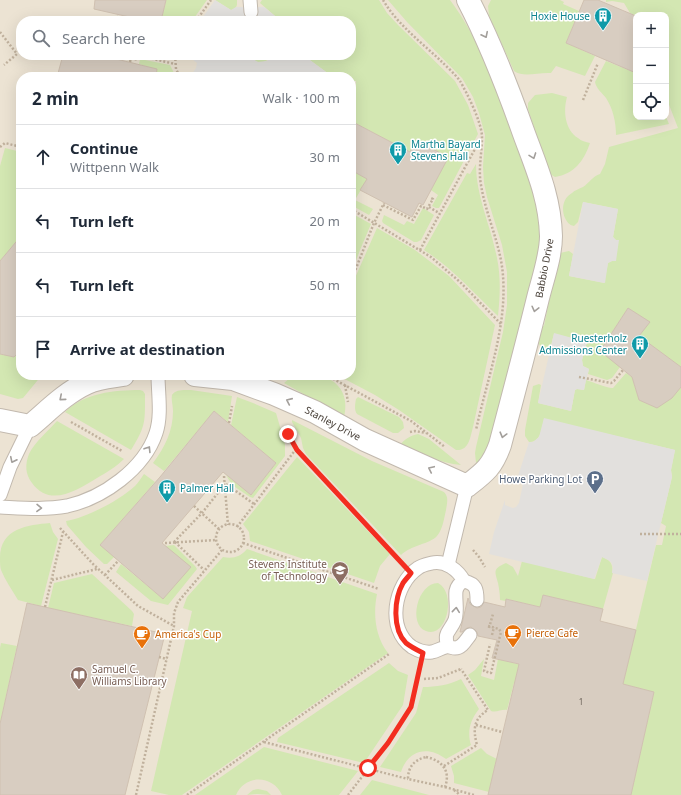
<!DOCTYPE html>
<meta charset="utf-8">
<style>
:root{--surface:#fff;--page:#f2f2f3;--text:#1f2937;--muted:#747a83;--line:#e0e1e3}
body{margin:0;font-family:"Noto Sans",sans-serif;background:var(--page);color:var(--text)}
.controls{position:absolute;right:12px;top:12px;display:grid;overflow:hidden;border-radius:8px;box-shadow:0 4px 16px #0002}
.controls button{width:36px;height:36px;display:grid;place-items:center;padding:0;border:0;border-bottom:1px solid var(--line);background:var(--surface);color:var(--text);font:20px sans-serif}
.stop{position:absolute;width:12px;height:12px;margin:-9px;border:3px solid #f32d20;border-radius:50%;background:#fff}
.stop.end{background:#f32d20;border-color:#fff;box-shadow:0 1px 4px #0008}
.list{margin:0;padding:0;list-style:none}
h2{display:flex;justify-content:space-between;align-items:center;height:52px;margin:0;padding:0 16px;font-size:17px}
h2 small{font-size:13px;font-weight:400;color:var(--muted)}
.list li{display:grid;grid-template-columns:26px 1fr auto;gap:12px;align-items:center;box-sizing:border-box;height:64px;padding:0 16px;border-top:1px solid var(--line)}
.list b{display:block;font-size:15px;white-space:nowrap}
.list p{margin:0;font-size:13px;white-space:nowrap;color:var(--muted)}
.list em{font-size:13px;font-style:normal;color:var(--muted)}
.icon{flex:none;width:22px;height:22px;fill:none;stroke:currentColor;stroke-width:2;stroke-linecap:round;stroke-linejoin:round}
.map{position:relative;flex:none;width:681px;height:795px;overflow:hidden}
.search{position:absolute;background:var(--surface);box-shadow:0 4px 16px #0002;left:16px;top:16px;width:340px;height:44px;display:flex;align-items:center;gap:10px;box-sizing:border-box;padding:0 14px;border-radius:16px;color:var(--muted);font-size:15px}
.panel{position:absolute;background:var(--surface);box-shadow:0 4px 16px #0002;left:16px;top:72px;width:340px;height:308px;border-radius:16px}
.map>svg:first-child{display:block}
.education{fill:#ece3d3;fill-rule:evenodd}
.green{fill:#d3e7b2}
.parking{fill:#e2e0dd}
.building{fill:#d8cdc1;stroke:#d0c1b1}
.lines{fill:none;stroke-linecap:round;stroke-linejoin:round}
.lane-casing{stroke:#c2b9ae;stroke-width:15}
.street-casing{stroke:#c2b9ae;stroke-width:24}
.path{stroke:#c0b19d;stroke-width:2.5;stroke-dasharray:2 2;stroke-linecap:butt}
.lane{stroke:#fff;stroke-width:13}
.street{stroke:#fff;stroke-width:22}
.oneway{stroke:#a39f9b}
.route{stroke:#f32d20;stroke-width:5}
.labels{text-anchor:middle;dominant-baseline:central;stroke-width:3;stroke-linejoin:round;paint-order:stroke}
.number-label{font-size:8px;fill:#6b625a}
.culture-label{font-size:10px;fill:#0d838f;stroke:#fff;text-anchor:end}
.street-label{font-size:10px;fill:#473f37;stroke:#fff}
.service-label{font-size:10px;fill:#4e5e75;stroke:#fff;text-anchor:end}
.education-label{font-size:10px;fill:#785e54;stroke:#fff;text-anchor:end}
.food-label{font-size:10px;fill:#c56008;stroke:#fff;text-anchor:start}
</style>
<div class="map">
<svg width="681" height="795" viewBox="0 0 681 795">
<rect width="100%" height="100%" fill="#f4efe8"/>
<path class="education" d="M0 0H681V795H0ZM636 15H666V117H636ZM21 21H351V55H21ZM21 77H351V375H21Z"/>
<g class="green">
<path d="M166 0H207L192 21H161Z"/>
<path d="M215 0H237V5L235 9 231 10Z"/>
<path d="M262 0H379L387 13 398 25 455 81 468 105 478 134 439 208H436L432 206 438 195 431 190 447 160 443 157 444 155 422 143 421 145 415 142 410 152 351 121V115H355L356 81H351V77H333L303 55H351V21H281L260 3Z"/>
<path d="M388 0H450C481 41 496 89 514 136 525 166 541 206 540 238 540 258 532 278 528 297 517 347 503 397 491 447L482 460 476 463 475 453 476 447 503 332 507 305V272L502 245 487 197 484 183 483 167 485 135 479 113 473 97 462 78 407 22Z"/>
<path d="M491 0H560L564 2 563 4 579 11 566 43 595 56 585 76 556 66 551 73C538 72 524 78 514 71L489 16 488 6Z"/>
<path d="M606 0H681V367L639 336 649 322 628 308 600 350 620 367 612 378 607 380 588 374 589 369 583 366 582 360 587 342 554 334 549 353 544 354 539 344 540 326H544L557 261 560 253 569 251 573 254 569 276 604 283 608 263 612 261H616V240L613 237 618 209 583 202 578 222 574 226C569 225 567 222 565 218 561 209 563 198 572 193 575 190 579 189 583 187 589 183 593 176 600 174L605 164 609 147 678 128 666 97V15H636V16L630 13 624 3 612 1 606 2Z"/>
<path d="M249 55H273C267 63 255 66 249 55Z"/>
<path d="M140 59 170 65 176 77H146L148 67 139 64Z"/>
<path d="M606 61 636 73V117H666L669 124 616 135C616 122 613 109 606 98 602 93 596 88 595 82Z"/>
<path d="M552 93 567 97C563 111 565 130 578 138 581 141 586 142 590 143 584 161 574 174 555 177L550 174 547 168 528 109V103L535 95Z"/>
<path d="M5 148 21 152V236L0 261V166Z"/>
<path d="M476 164C476 197 491 226 497 258 501 277 500 297 498 316 474 293 452 268 424 250L467 173 470 174Z"/>
<path d="M351 170 367 179 355 200 373 209 369 215 351 205Z"/>
<path d="M423 208 434 215 421 240 417 242H414L383 223 382 221 384 215 404 225 407 221 414 224Z"/>
<path d="M351 213 371 224 360 250 351 274Z"/>
<path d="M377 228 415 250 449 276 495 325 473 427C470 438 469 451 456 450L399 410 375 395 337 375H351V287Z"/>
<path d="M21 350V375H42L23 398 18 399 0 394V354L14 357Z"/>
<path d="M626 373 636 380 634 384 639 400 657 407 672 398 681 387V795H631L654 692 623 684 656 545H662L666 526 661 523 672 477 671 470 675 450 544 419C542 427 541 443 529 442L525 436V430L533 386 539 384 541 385 538 403 571 411 575 390 577 389 584 390 586 380C593 382 609 389 613 388Z"/>
<path d="M299 375C306 375 314 374 321 376 341 381 349 398 344 417L284 383 290 378Z"/>
<path d="M140 390 143 391 145 394C145 422 146 426 131 450L65 412C84 393 114 390 140 390Z"/>
<path d="M191 390 232 396 228 422 214 411 164 471 153 463C165 447 173 431 173 411 173 405 171 400 172 395 176 389 184 390 191 390Z"/>
<path d="M237 397 253 403 276 413 285 444V456L253 498 250 497 232 485 226 475 251 495 276 463 231 425Z"/>
<path d="M358 397 399 417 403 422 404 428 398 433H393L357 414C354 410 355 404 356 399Z"/>
<path d="M292 420 372 461 444 492C449 497 447 503 446 510 444 518 443 529 437 536 430 544 411 545 401 555L306 454 303 448 301 438 292 422Z"/>
<path d="M57 421 124 459C116 467 107 472 97 478 77 490 50 508 32 483 25 474 25 464 29 454 34 443 49 430 57 421Z"/>
<path d="M418 434 429 439 461 465C440 463 419 453 400 445 406 438 410 436 418 434Z"/>
<path d="M297 457 390 554 380 566 374 583 250 541 249 532 243 524Z"/>
<path d="M144 474 155 482 100 545 114 557 107 564H104L86 547 67 525 66 521C86 518 120 500 135 486 138 483 141 478 144 474Z"/>
<path d="M50 523 53 532 58 539 41 606 18 600C12 590 5 580 1 570 0 567 0 562 0 558 0 528 28 525 50 523Z"/>
<path d="M174 545 195 566 197 569 168 605 151 601 116 572 121 564 163 599 165 546Z"/>
<path d="M247 549 377 594C373 614 375 636 388 653L182 795H169L151 791 192 611 183 608 187 597 223 557C233 559 240 557 247 549Z"/>
<path d="M602 557C609 559 614 564 612 573H613L603 609 543 595 540 607 507 599 506 601 500 600C500 594 499 588 498 583 495 572 492 569 506 563L513 567 518 576 522 561 595 579Z"/>
<path d="M92 574 132 611 134 614 132 626 48 608 54 583Z"/>
<path d="M438 583C457 593 447 639 426 631 408 625 417 583 438 583Z"/>
<path d="M1 643 17 646 0 723V648Z"/>
<path d="M484 659 481 676 494 680 498 659 525 666 520 685 514 683 507 710C502 709 496 713 491 711L468 675 475 670Z"/>
<path d="M389 663 398 671 408 675 403 705 364 763 277 742 278 738Z"/>
<path d="M461 679 479 709C470 720 467 732 471 745L446 759C428 745 408 750 401 772L380 767 416 713 423 687C436 687 449 685 461 679Z"/>
<path d="M264 747 358 771 339 795H282C273 775 245 774 236 795H195Z"/>
<path d="M481 748 487 754 497 759 489 792 454 783V776L451 766Z"/>
<path d="M372 780 429 795H360Z"/>
<path d="M258 789 267 791 271 795 257 794 247 795 253 790Z"/>
</g>
<g class="parking">
<path d="M215 0 231 10 236 7H264L281 21H200Z"/>
<path d="M187 55H249L251 58 258 62 267 61 273 55H303L333 77H190L196 68 197 63Z"/>
<path d="M583 202 618 209 613 237 616 240H619L616 261H612L608 263 605 283 569 276Z"/>
<path d="M554 333 587 342 582 360 583 366 589 369 586 380 584 390 577 389 575 390 571 411 538 403Z"/>
<path d="M544 418 675 450 671 470 672 477 647 581 612 573 613 567 611 562 608 560 602 557 594 579 489 554 494 532 505 500V505L513 508 516 507 519 503 524 479 523 475 518 476 529 442H533L539 437Z"/>
</g>
<g class="building">
<path d="M95 0H166L161 21H147L94 9Z"/>
<path d="M584 0H598L636 16V73L566 43Z"/>
<path d="M63 55H100L157 69 156 77H57Z"/>
<path d="M351 121 410 152 415 142 421 145 422 143 444 155 443 157 447 160 423 205 419 203 412 217 360 190 367 179 351 170Z"/>
<path d="M21 236V350L14 357 0 354V261Z"/>
<path d="M628 308 650 322 639 336 681 367V387L672 398 657 408 639 400 632 377 600 351Z"/>
<path d="M214 411 276 463 251 495 223 472 162 543 191 567 163 599 100 545 160 477Z"/>
<path d="M543 595 603 609 600 621 636 630 623 684 654 692 631 795H488L519 664 492 658 497 640 478 636 477 632 471 627 467 628 462 632H460L468 598 470 604 477 608 481 607 484 602 505 607 506 599 540 607Z"/>
<path d="M27 603 165 634 125 795H0V724Z"/>
</g>
<g class="lines">
<g class="lane-casing">
<g id="lane">
<path d="M250 0 251 12"/>
<path d="M0 495 10 467 30 426"/>
<path d="M0 507C22 508 45 510 67 506 103 498 144 469 156 433 162 415 158 393 158 375"/>
<path d="M448 565 467 486"/>
<path d="M464 581C476 584 477 589 477 600"/>
<path d="M448 646C443 632 450 632 455 620 458 610 455 600 456 591 457 586 460 583 464 581 458 570 445 560 432 563 428 564 422 565 418 568 394 584 386 629 412 647 419 651 424 653 432 652 437 651 441 648 446 647 449 646 452 648 455 648 462 648 466 640 470 635"/>
</g>
</g>
<g class="street-casing">
<g id="street">
<path d="M195 375 233 379 274 394 315 412 365 440 467 486C485 472 492 467 500 445 513 396 526 347 538 298 543 278 551 256 551 236 550 197 536 167 523 131 507 86 490 42 468 0"/>
<path d="M0 420 30 426C48 411 65 393 87 383 98 378 111 377 123 375"/>
</g>
</g>
<g class="path">
<path d="M383 0C397 24 421 42 441 61 447 67 455 74 460 81 467 93 482 123 482 137 482 153 478 169 481 185 486 216 501 245 503 276 507 328 487 379 476 430"/>
<path d="M117 17 137 21"/>
<path d="M196 21 211 0"/>
<path d="M0 32 17 54 4 65"/>
<path d="M119 55H122"/>
<path d="M136 55 175 64"/>
<path d="M175 55 176 69 180 77"/>
<path d="M116 59V55"/>
<path d="M130 62 131 58 138 60 139 56"/>
<path d="M583 100 598 63"/>
<path d="M0 147 5 143 21 147"/>
<path d="M383 205 413 220 421 206 427 209 433 199 431 198"/>
<path d="M429 207 439 213"/>
<path d="M351 209 431 257 460 282 501 324"/>
<path d="M420 250 481 138"/>
<path d="M351 281 374 223 384 203"/>
<path d="M326 375 411 421 445 447"/>
<path d="M579 377 611 383 614 381 623 370"/>
<path d="M345 385 348 402"/>
<path d="M71 422 122 451"/>
<path d="M229 423 232 406"/>
<path d="M286 427 288 434 297 450 397 558"/>
<path d="M410 432 415 431 426 433"/>
<path d="M224 476 228 525"/>
<path d="M226 484 254 504"/>
<path d="M194 506 219 529"/>
<circle cx="230" cy="538" r="14"/>
<path d="M237 527 296 449"/>
<path d="M60 528 93 564 138 606 174 626"/>
<path d="M640 534H681"/>
<path d="M174 542 202 513 225 484"/>
<path d="M175 542 204 570"/>
<path d="M165 543 216 540"/>
<path d="M243 543 379 589"/>
<path d="M473 550 479 557 485 567"/>
<path d="M105 575 118 561"/>
<path d="M52 580 97 569"/>
<path d="M45 607 63 532"/>
<path d="M488 626 499 629 501 632 491 673 484 671 490 644"/>
<path d="M489 628 493 614"/>
<path d="M492 635 494 627"/>
<path d="M159 657 167 659"/>
<path d="M424 679 438 678 461 669"/>
<path d="M476 725 502 732"/>
<path d="M264 742 408 779"/>
<path d="M426 757C442 760 451 771 445 787L408 779C408 767 414 760 426 757Z"/>
<path d="M444 766 477 745C473 730 473 719 488 710L461 669"/>
<path d="M445 787 474 795"/>
<path d="M454 790 460 795"/>
<path d="M136 795 174 626V613L178 602 222 550"/>
<path d="M187 795 389 654"/>
<path d="M348 795 388 743 411 707 419 671"/>
</g>
<use href="#lane" class="lane"/>
<use href="#street" class="street"/>
</g>
<defs><path id="oneway-chevron" d="M-2-3.5L2.5 0L-2 3.5" fill="none" stroke-width="1.6" stroke-linecap="round" stroke-linejoin="round"/></defs>
<g class="oneway">
<use href="#oneway-chevron" transform="translate(485 35) rotate(64)"/>
<use href="#oneway-chevron" transform="translate(533 156) rotate(70)"/>
<use href="#oneway-chevron" transform="translate(535 309) rotate(104)"/>
<use href="#oneway-chevron" transform="translate(62 398) rotate(139)"/>
<use href="#oneway-chevron" transform="translate(289 401) rotate(-156)"/>
<use href="#oneway-chevron" transform="translate(503 435) rotate(105)"/>
<use href="#oneway-chevron" transform="translate(148 449) rotate(-58)"/>
<use href="#oneway-chevron" transform="translate(13 460) rotate(116)"/>
<use href="#oneway-chevron" transform="translate(431 469) rotate(-155)"/>
<use href="#oneway-chevron" transform="translate(39 508) rotate(1)"/>
<use href="#oneway-chevron" transform="translate(456 610) rotate(-84)"/>
</g>
<g class="lines">
<path class="route" d="M288 434 297 450 411 573C409 576 405 580 403 583 394 599 392 629 406 643 411 647 417 650 423 653L411 707 388 743 368 768"/>
</g>
<defs>
<g id="building-pin" transform="scale(0.9)"><path d="M0 17L-7.5 6A9.5 9.5 0 1 1 7.5 6Z" fill="#0f9aa8" stroke="#fff"/><path d="M-4-6H4V6H1V3H-1V6H-4ZM-2.5-4.3h1.7v1.8h-1.7ZM.8-4.3h1.7v1.8H.8ZM-2.5-1h1.7V.8h-1.7ZM.8-1h1.7V.8H.8Z" fill="#fff"/></g>
<g id="parking-pin" transform="scale(0.9)"><path d="M0 17L-7.5 6A9.5 9.5 0 1 1 7.5 6Z" fill="#5c6f8a" stroke="#fff"/><path d="M-3.5-5.5H1a3.5 3.5 0 0 1 0 7H-1V5.5H-3.5ZM-1-3.4V-.6H.8a1.4 1.4 0 0 0 0-2.8Z" fill="#fff"/></g>
<g id="university-pin" transform="scale(0.9)"><path d="M0 17L-7.5 6A9.5 9.5 0 1 1 7.5 6Z" fill="#8d6e63" stroke="#fff"/><path d="M0-5L7-2L0 1L-7-2ZM-4 1L0 2.5L4 1V4Q0 6-4 4Z" fill="#fff"/></g>
<g id="cafe-pin" transform="scale(0.9)"><path d="M0 17L-7.5 6A9.5 9.5 0 1 1 7.5 6Z" fill="#e8710a" stroke="#fff"/><path d="M-5.5-4.5H6V0H3Q3 3.5 0 3.5H-2.5Q-5.5 3.5-5.5 0ZM3-3.2v2h1.7v-2ZM-6 4.5H4V6H-6Z" fill="#fff"/></g>
<g id="library-pin" transform="scale(0.9)"><path d="M0 17L-7.5 6A9.5 9.5 0 1 1 7.5 6Z" fill="#8d6e63" stroke="#fff"/><path d="M-6-4Q-3-5.5-.7-3.5V5Q-3 3-6 4ZM6-4Q3-5.5 .7-3.5V5Q3 3 6 4Z" fill="#fff"/></g>
</defs>
<g fill-rule="evenodd">
<use href="#building-pin" x="603" y="16"/>
<use href="#building-pin" x="398" y="150"/>
<use href="#building-pin" x="640" y="344"/>
<use href="#parking-pin" x="595" y="479"/>
<use href="#building-pin" x="167" y="488"/>
<use href="#university-pin" x="340" y="570"/>
<use href="#cafe-pin" x="513" y="633"/>
<use href="#cafe-pin" x="142" y="634"/>
<use href="#library-pin" x="79" y="675"/>
</g>
<g class="labels">
<g class="number-label">
<text x="581" y="701">1</text>
</g>
<g class="culture-label">
<text x="590" y="16">Hoxie House</text>
<text x="411" y="144" text-anchor="start">Martha Bayard<tspan x="411" dy="12">Stevens Hall</tspan></text>
<text x="627" y="338">Ruesterholz<tspan x="627" dy="12">Admissions Center</tspan></text>
<text x="180" y="488" text-anchor="start">Palmer Hall</text>
</g>
<g class="street-label">
<text transform="translate(544 268) rotate(-79)">Babbio Drive</text>
<text transform="translate(333 423) rotate(28)">Stanley Drive</text>
</g>
<g class="service-label">
<text x="582" y="479">Howe Parking Lot</text>
</g>
<g class="education-label">
<text x="327" y="564">Stevens Institute<tspan x="327" dy="12">of Technology</tspan></text>
<text x="92" y="669" text-anchor="start">Samuel C.<tspan x="92" dy="12">Williams Library</tspan></text>
</g>
<g class="food-label">
<text x="526" y="633">Pierce Cafe</text>
<text x="155" y="634">America's Cup</text>
</g>
</g>
</svg>
<div class="controls">
<button>+</button>
<button>−</button>
<button><svg class="icon" aria-label="locate" viewBox="0 0 24 24"><circle cx="12" cy="12" r="6"/><path d="M12 2v4M12 18v4M2 12h4M18 12h4"/></svg></button>
</div>
<div class="stop" style="left:368px;top:768px"></div>
<div class="stop end" style="left:288px;top:434px"></div>
<div class="search"><svg class="icon" aria-label="search" viewBox="0 0 24 24"><circle cx="10" cy="10" r="6"/><path d="M15 15l6 6"/></svg>Search here</div>
<section class="panel">
<h2>2 min<small>Walk · 100 m</small></h2>
<ul class="list">
<li><svg class="icon" aria-label="ahead" viewBox="0 0 24 24"><path d="M12 20V5M6 11l6-6 6 6"/></svg><div><b>Continue</b><p>Wittpenn Walk</p></div><em>30 m</em></li>
<li><svg class="icon" aria-label="left" viewBox="0 0 24 24"><path d="M17 20v-9H6M10 6l-5 5 5 5"/></svg><div><b>Turn left</b></div><em>20 m</em></li>
<li><svg class="icon" aria-label="left" viewBox="0 0 24 24"><path d="M17 20v-9H6M10 6l-5 5 5 5"/></svg><div><b>Turn left</b></div><em>50 m</em></li>
<li><svg class="icon" aria-label="arrive" viewBox="0 0 24 24"><path d="M6 21V4h12l-3 4 3 4H6"/></svg><div><b>Arrive at destination</b></div></li>
</ul>
</section>
</div>
